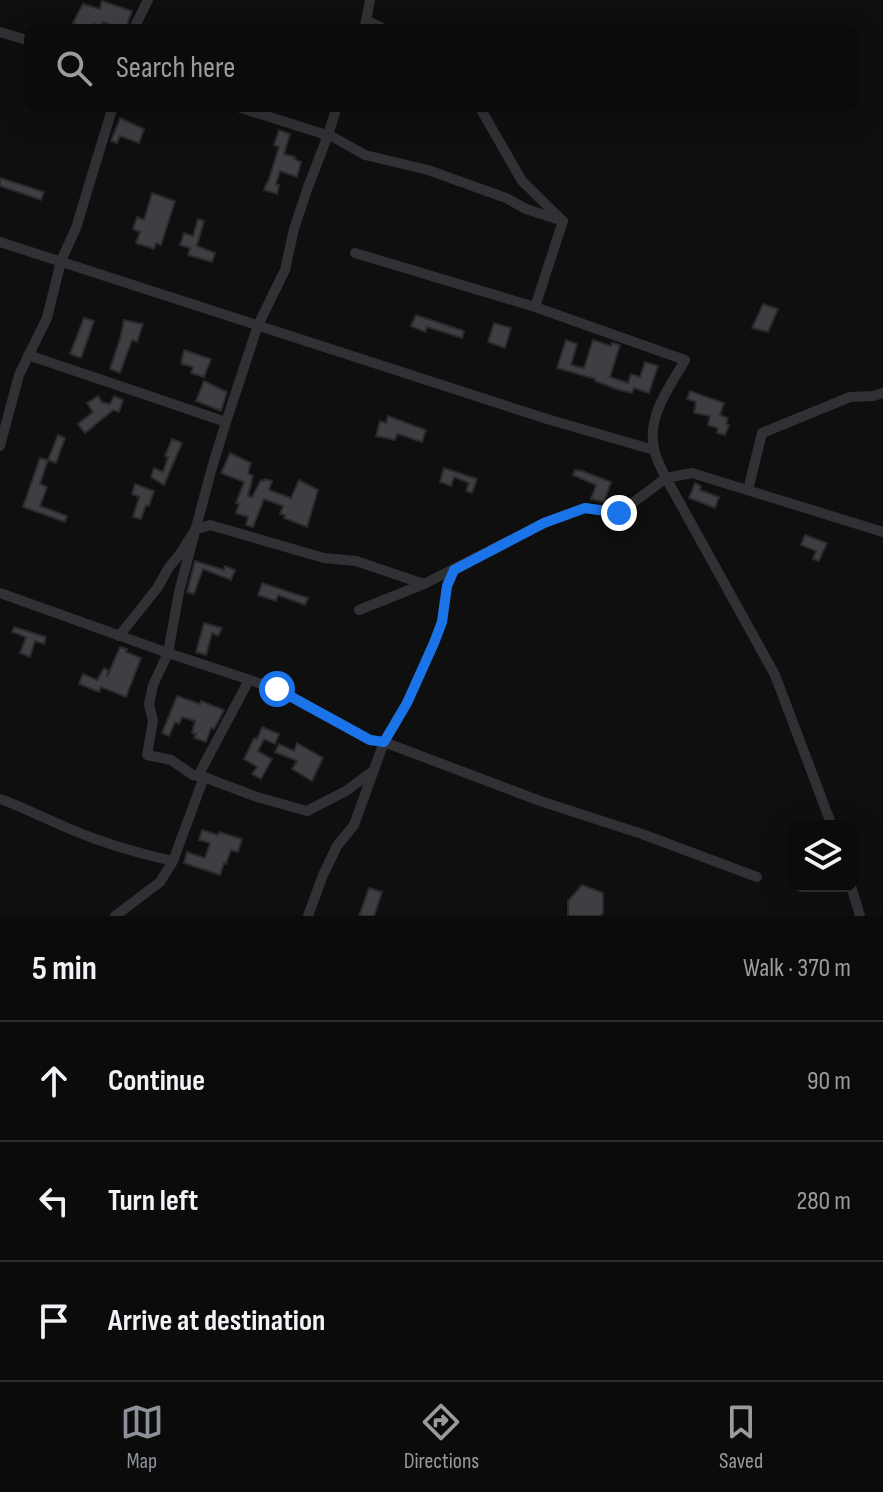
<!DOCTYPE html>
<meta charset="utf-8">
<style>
:root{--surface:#0b0b0c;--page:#141415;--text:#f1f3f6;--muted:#9a9b9d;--line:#2b2b2d;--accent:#8c9099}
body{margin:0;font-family:"Sofia Sans Condensed",sans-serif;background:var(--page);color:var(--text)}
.controls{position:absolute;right:24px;bottom:24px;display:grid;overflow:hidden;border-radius:16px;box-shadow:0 8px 32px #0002}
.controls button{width:72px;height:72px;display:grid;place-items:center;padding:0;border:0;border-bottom:2px solid var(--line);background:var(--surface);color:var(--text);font:40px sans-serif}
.stop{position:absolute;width:24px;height:24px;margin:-18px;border:6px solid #1a73e8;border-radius:50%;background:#fff}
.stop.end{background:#1a73e8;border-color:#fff;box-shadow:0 2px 8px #0008}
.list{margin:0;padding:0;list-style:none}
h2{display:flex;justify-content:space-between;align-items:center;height:104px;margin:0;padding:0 32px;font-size:34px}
h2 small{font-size:26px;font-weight:400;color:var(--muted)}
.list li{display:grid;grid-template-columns:52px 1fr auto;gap:24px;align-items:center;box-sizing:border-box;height:120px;padding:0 32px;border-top:2px solid var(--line)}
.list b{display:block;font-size:30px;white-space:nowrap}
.list em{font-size:26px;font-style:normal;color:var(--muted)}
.icon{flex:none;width:44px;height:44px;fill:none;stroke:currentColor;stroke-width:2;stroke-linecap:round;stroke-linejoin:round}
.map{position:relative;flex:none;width:883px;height:916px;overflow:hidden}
.search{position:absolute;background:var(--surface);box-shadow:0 8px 32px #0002;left:24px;right:24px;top:24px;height:88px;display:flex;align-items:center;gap:20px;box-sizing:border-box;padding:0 28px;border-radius:16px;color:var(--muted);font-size:30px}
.sheet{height:464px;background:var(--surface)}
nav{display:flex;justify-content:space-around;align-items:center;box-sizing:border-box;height:112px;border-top:2px solid var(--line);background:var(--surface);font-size:22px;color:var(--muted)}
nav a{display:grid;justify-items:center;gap:4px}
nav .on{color:var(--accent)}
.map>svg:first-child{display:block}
.building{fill:#3e3f43;stroke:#2a292c;stroke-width:2}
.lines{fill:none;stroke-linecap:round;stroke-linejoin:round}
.minor{stroke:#313135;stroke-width:10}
.route{stroke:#1a73e8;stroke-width:10}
</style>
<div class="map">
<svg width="883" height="916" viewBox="0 0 883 916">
<rect width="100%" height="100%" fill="#0f0f10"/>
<g class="building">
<path d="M102 1 132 11 125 30 103 22 101 27 94 24 92 30H76L77 25 73 23 83 4 100 9Z"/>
<path d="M120 118 144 129 139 143 120 136 117 143 111 141Z"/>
<path d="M279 130 290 134 284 154 295 157 294 159 301 162 297 177 280 171 276 184 279 185 277 194 264 190 267 182H268L279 147 274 145Z"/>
<path d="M0 178 44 192 41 200 0 186Z"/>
<path d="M152 193 175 201 161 245 156 243 154 249 136 243 140 232 133 229 137 217 144 220Z"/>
<path d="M198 219 204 221 197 246 215 253 212 262 188 255 190 248 180 245 184 233 193 236Z"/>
<path d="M763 304 778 309 768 332 752 328Z"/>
<path d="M416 315 464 331 462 338 427 327 425 332 411 326Z"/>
<path d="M84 318 94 321 81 358 70 354Z"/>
<path d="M124 320 143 324 137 342 132 340 120 373 110 369 120 339Z"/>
<path d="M494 323 511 328 505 348 488 342Z"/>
<path d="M566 340 577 344 571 365 584 368 593 340 611 346 612 343 620 345 610 377 628 383 631 374 640 377 645 362 658 366 649 393 634 388 632 393 619 390 595 381V379L557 368Z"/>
<path d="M184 350 211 359 204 377 191 373 193 367 181 364Z"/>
<path d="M204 381 227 392 221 411 196 401Z"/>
<path d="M690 391 724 403 720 415 728 418 726 424 729 425 725 435 717 433 718 428 708 425 710 416 694 413 696 402 687 399Z"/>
<path d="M98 396 102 402 110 404 114 396 123 400 119 412 113 410 85 433 78 424 93 412 87 403Z"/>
<path d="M388 416 426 430 422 442 401 435 397 434 395 440 376 436 380 421 386 423Z"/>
<path d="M58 435 65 438 56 463 48 460 40 484 47 487 40 506 67 516 65 522 23 507 40 458 48 460Z"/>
<path d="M172 439 182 443 164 485 151 477 154 468 163 472 168 457 165 456Z"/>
<path d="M230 453 251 463 248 473 253 476 248 496 252 497 261 480 264 481 265 479 272 481 269 490 291 498 299 480 318 490 307 527 284 518 285 515 280 514 283 506 264 499 253 527 246 525 248 517 236 513 239 504 236 503 244 482 221 473Z"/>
<path d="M444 468 477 479 472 493 466 491 469 483 454 477 451 486 440 482Z"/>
<path d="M575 470 582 471 611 482 604 502 591 499 596 485 573 475Z"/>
<path d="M695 483 701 486 700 490 719 497 715 508 689 498Z"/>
<path d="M135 484 154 491 149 506 146 505 141 519 133 517 139 497 132 494Z"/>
<path d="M805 535 827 543 819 561 813 559 816 551 801 545Z"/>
<path d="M195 561 224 570 225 566 235 570 231 580 203 569 194 594 187 592Z"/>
<path d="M262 583 308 598 305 605 278 595 276 601 258 595Z"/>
<path d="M204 623 222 628 218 636 212 633 206 655 196 652Z"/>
<path d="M14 627 46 637 44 644 35 641 30 657 20 653 26 637 12 632Z"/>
<path d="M120 647 127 649 126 652 141 658 126 697 101 687 99 692 79 684 83 674 97 680 104 668 108 670 107 677Z"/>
<path d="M177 696 200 704 201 701 224 710 214 729 211 728 206 742 194 738 196 734 192 733 195 721 182 717 179 724 175 722 169 736 162 733Z"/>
<path d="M262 727 279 734 275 744 264 739 258 751 272 759 261 779 252 774 257 767 244 759 254 738 257 739Z"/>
<path d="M297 743 323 758 312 781 292 769 297 761 275 752 279 744 294 751Z"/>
<path d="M202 830 218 835 219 832 242 839 238 852 231 850 226 864 224 863 220 875 184 863 187 852 205 858 210 843 199 840Z"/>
<path d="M582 885 603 893V913L600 916H568V901Z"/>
<path d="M369 888 382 892 374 916H359Z"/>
</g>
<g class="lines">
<g class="minor">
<path d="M366 20 386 30"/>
<path d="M133 30 148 0"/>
<path d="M364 30 370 0"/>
<path d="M0 32 30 41"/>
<path d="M235 106 333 137 365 155 428 170 506 198 526 209 563 221"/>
<path d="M479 106 522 181 563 221 535 307"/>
<path d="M0 242 547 419 654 450"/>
<path d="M355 253 535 307 685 360C670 387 647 415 654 448 655 458 662 469 666 478L775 675 832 826"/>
<path d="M28 355 226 422"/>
<path d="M0 446 19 375 47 318 61 261 76 228 113 106"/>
<path d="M748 490 762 433 850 397 873 396 883 393"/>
<path d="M0 593 168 653 277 689 370 740 384 742 540 801 642 834 757 877"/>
<path d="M359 610 424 584 544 523 585 508 619 513 666 478 692 473 883 532"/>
<path d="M119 636 158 587 169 567 180 554 195 530 210 525 324 558 356 561 424 584"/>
<path d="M198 776 249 680"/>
<path d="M204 777 193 775 171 760 147 755 153 721 149 704 153 685 168 653 179 592 211 471 226 422 258 325 285 270 294 229 308 187 328 135 337 106"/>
<path d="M0 799C18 805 35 814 52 821 90 839 132 852 173 861"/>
<path d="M851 886 860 916"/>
<path d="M115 916 160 882 173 861 204 777 257 797 307 811 346 791 373 771"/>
<path d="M308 916 323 875 337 846 354 825 384 742 407 703 434 643 442 622 447 586 454 570"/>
</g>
</g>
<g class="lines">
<path class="route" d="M277 689 370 740 384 742 407 703 434 643 442 622 447 586 454 570 544 523 585 508 619 513"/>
</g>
</svg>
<div class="controls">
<button><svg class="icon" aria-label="layers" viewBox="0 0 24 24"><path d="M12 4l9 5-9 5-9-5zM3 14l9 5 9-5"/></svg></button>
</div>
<div class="stop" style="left:277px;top:689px"></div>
<div class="stop end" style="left:619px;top:513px"></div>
<div class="search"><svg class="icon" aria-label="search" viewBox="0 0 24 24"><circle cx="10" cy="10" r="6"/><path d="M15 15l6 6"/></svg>Search here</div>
</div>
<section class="sheet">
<h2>5 min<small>Walk · 370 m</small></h2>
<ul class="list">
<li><svg class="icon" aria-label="ahead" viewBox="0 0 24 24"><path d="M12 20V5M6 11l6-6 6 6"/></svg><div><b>Continue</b></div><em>90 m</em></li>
<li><svg class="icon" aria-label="left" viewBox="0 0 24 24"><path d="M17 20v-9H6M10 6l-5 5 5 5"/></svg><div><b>Turn left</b></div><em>280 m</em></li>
<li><svg class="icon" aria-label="arrive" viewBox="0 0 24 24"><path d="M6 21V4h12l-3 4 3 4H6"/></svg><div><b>Arrive at destination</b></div></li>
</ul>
</section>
<nav>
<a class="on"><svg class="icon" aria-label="map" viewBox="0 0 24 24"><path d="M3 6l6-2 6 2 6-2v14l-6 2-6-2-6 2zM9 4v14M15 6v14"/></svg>Map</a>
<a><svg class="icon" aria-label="directions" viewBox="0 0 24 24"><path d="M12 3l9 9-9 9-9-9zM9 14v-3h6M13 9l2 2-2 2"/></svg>Directions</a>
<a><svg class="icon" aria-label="saved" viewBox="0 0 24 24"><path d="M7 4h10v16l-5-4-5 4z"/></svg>Saved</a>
</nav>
